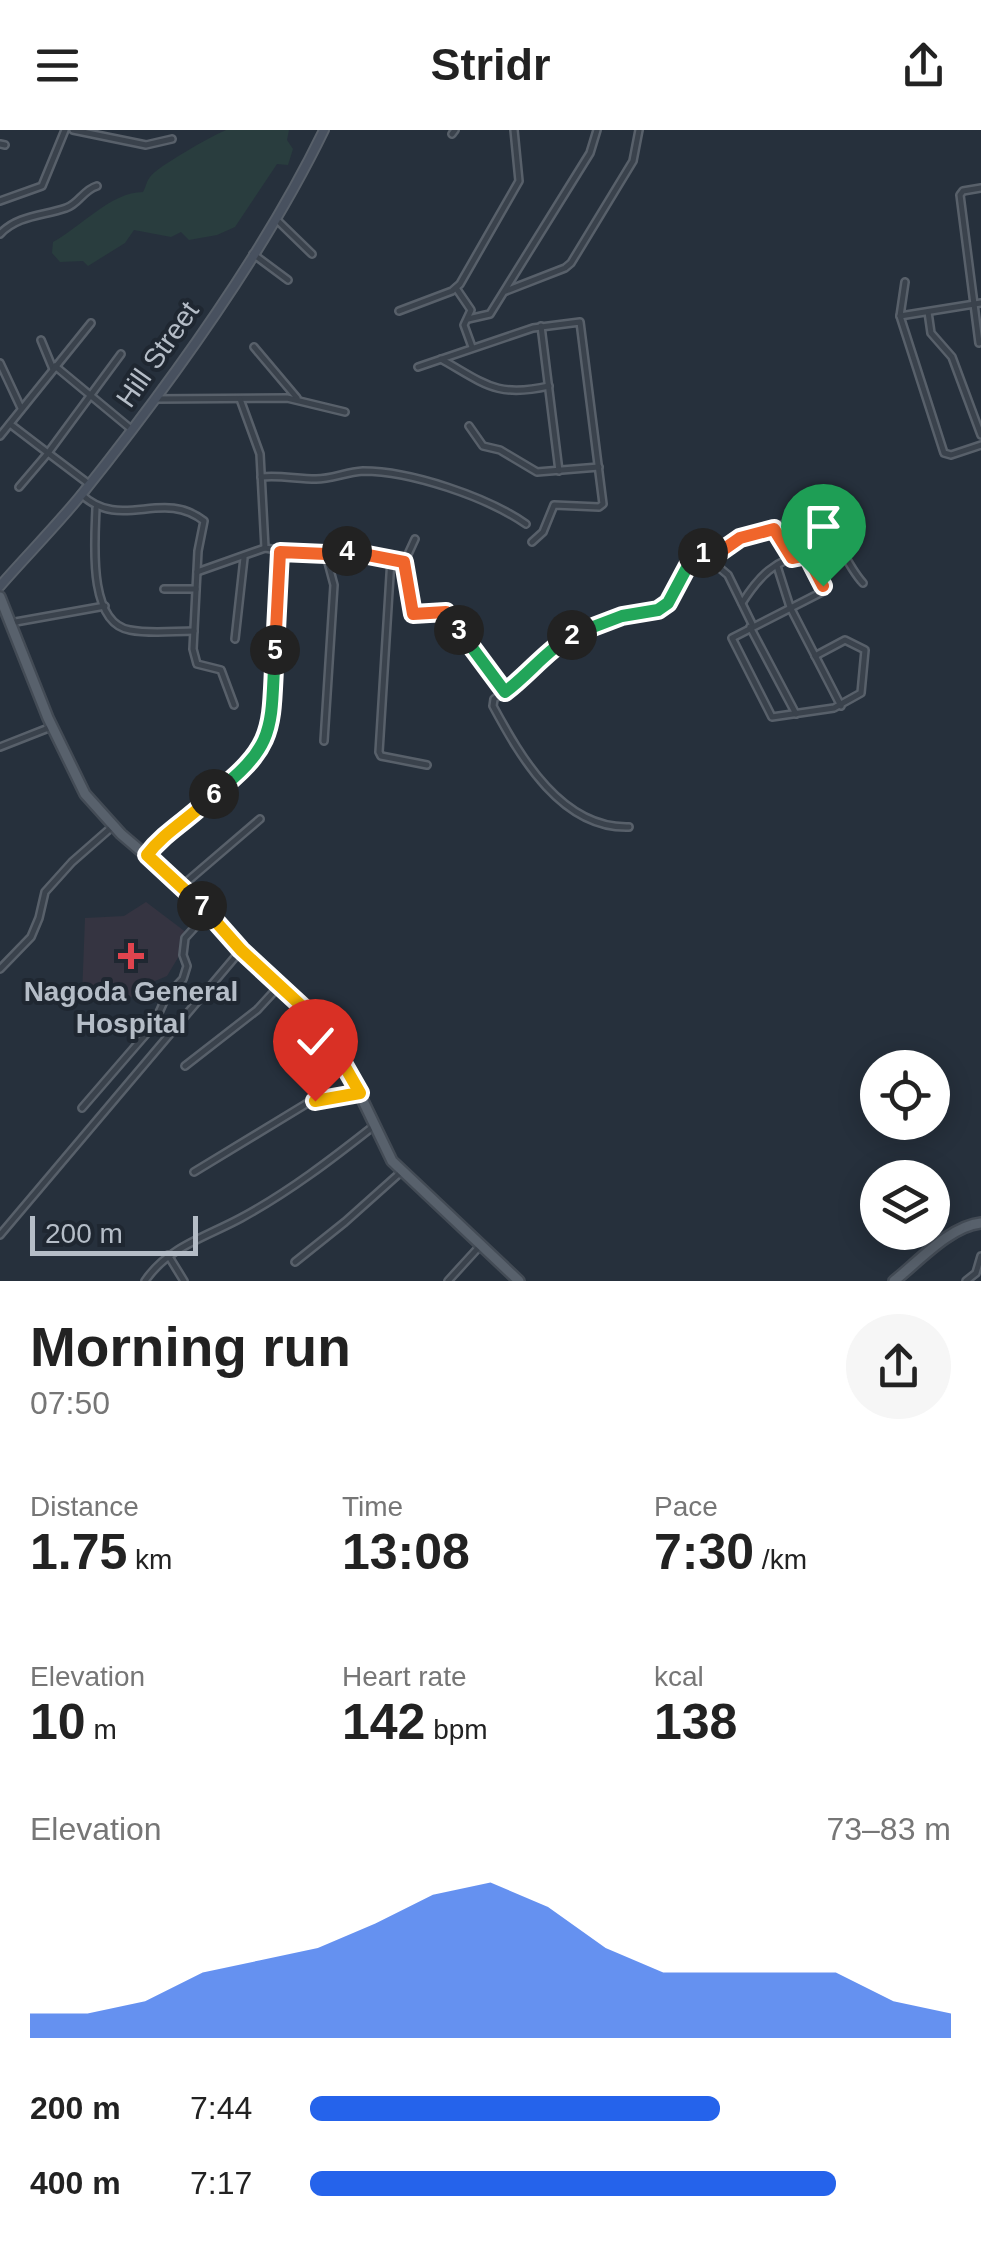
<!DOCTYPE html>
<html lang="en">
<head>
<meta charset="utf-8">
<style>
  body { margin:0; font-family:Arial,sans-serif; background:#f6f6f6; color:#222; height:100vh; display:flex; flex-direction:column; font-size:38px; white-space:nowrap }
  * { box-sizing:border-box; margin:0 }
  p { font-size:32px; color:#767676 }
  .icon { flex:none; width:55px; height:55px; fill:none; stroke:currentColor; stroke-width:2; stroke-linecap:round; stroke-linejoin:round }
  .map { position:relative; height:1151px; overflow:hidden }
  .panel { display:flex; flex-direction:column; background:#fff; flex:1 }
  .panel>* { flex:none }
  .buttons { position:absolute; left:860px; top:920px; display:grid; gap:20px }
  .buttons a { display:grid; place-items:center; width:90px; height:90px; border-radius:50%; background:#fff; box-shadow:0 5px 25px #0003; font-size:50px }
  .scale { position:absolute; left:30px; bottom:25px; width:168px; box-sizing:border-box; padding-left:10px; border:5px solid #b5bdc7; border-top:0; font-size:28px; line-height:35px; white-space:nowrap; color:#b5bdc7; -webkit-text-stroke:8px #1f2731; paint-order:stroke }
  .pin { position:absolute; display:grid; place-items:center; width:85px; height:85px; color:#fff; margin:-102px -42px; border-radius:50% 50% 50% 0; rotate:-45deg; box-shadow:0 0 10px #0007 }
  .pin .icon { rotate:45deg }
  .km { position:absolute; width:50px; height:50px; margin:-25px; border-radius:50%; background:#222; color:#fff; font-size:28px; line-height:50px; text-align:center }
  .round { display:grid; place-items:center; flex:none; width:105px; height:105px; border-radius:52px; background:#f6f6f6 }
  .headline { display:flex; align-items:center; justify-content:space-between; height:170px; padding:0 30px }
  h1 { font-size:55px; font-weight:700; line-height:75px }
  .figures { display:grid; grid-template-columns:repeat(3,1fr); gap:15px; height:170px; padding:10px 30px }
  .figures div { display:grid; align-content:center }
  .figures b { font-size:50px; font-weight:700 }
  .figures small { font-size:28px; font-weight:400 }
  .figures p { font-size:28px }
  .chart { height:280px; padding:20px 30px }
  .chart p { display:flex; justify-content:space-between }
  .chart svg { width:100%; height:180px; margin-top:10px; fill:#2563eb; opacity:.7 }
  ul { padding:0 30px; list-style:none; font-size:32px }
  li { display:grid; grid-template-columns:160px 120px 1fr; align-items:center; height:75px }
  li i { height:25px; border-radius:12px; background:#2563eb }
  header { display:flex; justify-content:space-between; align-items:center; height:130px; padding:0 30px; background:#fff; font-size:45px; font-weight:700 }
  .map>svg:first-child { display:block }
  .medical { fill:#353441 }
  .green { fill:#293d3e }
  .lines { fill:none; stroke-linecap:round; stroke-linejoin:round }
  .street-casing { stroke:#58606a; stroke-width:10 }
  .secondary-casing { stroke:#58606a; stroke-width:12 }
  .primary-casing { stroke:#434b55; stroke-width:14 }
  .street { stroke:#3a424c; stroke-width:5 }
  .secondary { stroke:#48515f; stroke-width:8 }
  .primary { stroke:#58616c; stroke-width:9 }
  .split-1-casing { stroke:#fff; stroke-width:20 }
  .split-2-casing { stroke:#fff; stroke-width:20 }
  .split-3-casing { stroke:#fff; stroke-width:20 }
  .split-4-casing { stroke:#fff; stroke-width:20 }
  .split-5-casing { stroke:#fff; stroke-width:20 }
  .split-6-casing { stroke:#fff; stroke-width:20 }
  .split-7-casing { stroke:#fff; stroke-width:20 }
  .split-8-casing { stroke:#fff; stroke-width:20 }
  .split-9-casing { stroke:#fff; stroke-width:20 }
  .split-1 { stroke:#f0652b; stroke-width:12 }
  .split-2 { stroke:#22a559; stroke-width:12 }
  .split-3 { stroke:#22a559; stroke-width:12 }
  .split-4 { stroke:#f0652b; stroke-width:12 }
  .split-5 { stroke:#f0652b; stroke-width:12 }
  .split-6 { stroke:#22a559; stroke-width:12 }
  .split-7 { stroke:#f5b400; stroke-width:12 }
  .split-8 { stroke:#f5b400; stroke-width:12 }
  .split-9 { stroke:#f5b400; stroke-width:12 }
  .health-dot { fill:#e0444e; stroke:#1f2731; stroke-width:4 }
  .labels { text-anchor:middle; stroke-width:8; stroke-linejoin:round; paint-order:stroke }
  .street-label { font-size:28px; fill:#b5bdc7; stroke:#1f2731 }
  .poi-label { font-size:28px; font-weight:bold; fill:#b5bdc7; stroke:#1f2731 }
</style>
</head>
<body>
<header><svg class="icon" aria-label="menu" viewBox="0 0 24 24"><path d="M4 6h16M4 12h16M4 18h16"/></svg>Stridr<svg class="icon" aria-label="share" viewBox="0 0 24 24"><path d="M12 15V3M7 8l5-5 5 5M5 13v7h14v-7"/></svg></header>
<div class="map">
<svg width="981" height="1151" viewBox="0 0 981 1151">
  <rect width="100%" height="100%" fill="#26303c"/>
  <path class="medical" d="M146 772 191 806 167 846 148 854 138 867 82 866 85 788 124 786Z"/>
  <path class="green" d="M226 0H289L287 10 293 19 288 35 277 34 235 97 217 105 189 110 181 102 171 107 134 100 125 113 88 136 83 131 60 132 52 123 53 112C81 97 111 62 143 62 146 57 146 52 150 47 158 36 212 6 226 0Z"/>
  <g class="lines">
    <defs>
      <g id="street">
        <path d="M73 0 146 15 172 9"/>
        <path d="M452 4 455 0"/>
        <path d="M0 14 5 15"/>
        <path d="M0 71 42 56 65 0"/>
        <path d="M277 90 312 124"/>
        <path d="M0 104C18 85 43 86 66 78 79 74 83 60 97 56"/>
        <path d="M253 124 288 150"/>
        <path d="M905 152 900 186 944 323 951 325 981 315"/>
        <path d="M456 158 471 180 464 195 472 217"/>
        <path d="M506 161 565 138 571 133 633 31 639 0"/>
        <path d="M399 181 452 161 460 154 519 51 514 0"/>
        <path d="M928 182 931 203 952 227 981 305"/>
        <path d="M900 186 981 173"/>
        <path d="M468 189 490 184 590 23 597 0"/>
        <path d="M541 196 559 341"/>
        <path d="M41 210 53 239"/>
        <path d="M979 213 960 65 963 61 981 58"/>
        <path d="M254 217 297 268"/>
        <path d="M441 229C485 254 497 268 549 256"/>
        <path d="M0 233 21 278"/>
        <path d="M55 236 131 299"/>
        <path d="M418 237 533 198 580 192 603 374 599 377 554 375 543 402 532 412"/>
        <path d="M155 269 287 268 345 282"/>
        <path d="M240 269 260 324 265 418 303 424 347 421 404 433"/>
        <path d="M10 294 48 323 19 357"/>
        <path d="M469 296 483 316 500 320 537 342 599 337"/>
        <path d="M0 306 91 193"/>
        <path d="M261 347C280 345 297 349 316 349 332 349 346 342 363 341 411 341 487 367 526 394"/>
        <path d="M89 354 48 323 121 224"/>
        <path d="M81 364C121 402 162 358 204 391L198 421 193 519 197 534 221 540 234 575"/>
        <path d="M96 378C95 409 87 493 130 500 150 504 174 501 194 501"/>
        <path d="M774 399 791 428"/>
        <path d="M415 409 404 433 413 484 448 483 505 562"/>
        <path d="M391 429 379 622 381 626 427 635"/>
        <path d="M709 429 728 445 753 496"/>
        <path d="M777 436 790 477 841 576"/>
        <path d="M197 442 265 418"/>
        <path d="M164 459H196"/>
        <path d="M742 473C758 448 775 428 807 425L823 456 822 462 732 508 772 587 834 578 861 563 865 520 845 510 815 526"/>
        <path d="M10 493 105 476"/>
        <path d="M750 497 796 584"/>
        <path d="M235 509 244 428"/>
        <path d="M324 611 334 455 326 425"/>
        <path d="M0 617 51 597"/>
        <path d="M629 697C562 699 521 628 493 576L494 569 532 542 550 518 578 502 622 485 657 480 669 473 692 428 699 423 709 429 727 414 774 399 815 378C836 400 843 431 863 453"/>
        <path d="M147 725 173 697 187 689 242 642 269 603 280 422"/>
        <path d="M183 755 260 689"/>
        <path d="M0 839 31 807 39 788 45 762 72 732 113 696"/>
        <path d="M185 936 257 880 280 855"/>
        <path d="M82 978 153 896 166 867 183 849 187 836 183 825 185 808 206 785"/>
        <path d="M194 1042 306 974 357 964"/>
        <path d="M0 1105 241 820"/>
        <path d="M168 1125 184 1151"/>
        <path d="M295 1132 345 1092 401 1042"/>
        <path d="M145 1151C168 1117 206 1107 241 1088 289 1062 332 1029 375 995"/>
        <path d="M448 1151 479 1117"/>
        <path d="M966 1151 976 1143 981 1126"/>
      </g>
      <path id="secondary" d="M0 456C27 425 56 396 82 364 169 255 263 126 324 0"/>
      <g id="primary">
        <path d="M0 467 48 588 85 664 121 704 182 756 241 820 316 888 339 921 392 1031 519 1151"/>
        <path d="M894 1151C918 1132 950 1096 981 1093"/>
      </g>
    </defs>
    <use href="#street" class="street-casing"/>
    <use href="#secondary" class="secondary-casing"/>
    <use href="#primary" class="primary-casing"/>
    <use href="#street" class="street"/>
    <use href="#secondary" class="secondary"/>
    <use href="#primary" class="primary"/>
  </g>
  <g class="lines">
    <defs>
      <path id="split-1" d="M703 423 710 429 740 408 774 399 792 428 807 425 823 456"/>
      <path id="split-2" d="M572 505 622 486 658 480 668 473 692 428 703 423"/>
      <path id="split-3" d="M459 500 505 562C529 544 546 521 572 505"/>
      <path id="split-4" d="M347 421 404 432 413 484 446 482 459 500"/>
      <path id="split-5" d="M275 520 280 422 326 424 347 421"/>
      <path id="split-6" d="M214 664C279 613 270 597 275 520"/>
      <path id="split-7" d="M202 776 147 725C166 700 193 687 214 664"/>
      <path id="split-8" d="M202 776 241 820 320 893"/>
      <path id="split-9" d="M315 971 360 963 320 893"/>
    </defs>
    <use href="#split-1" class="split-1-casing"/>
    <use href="#split-2" class="split-2-casing"/>
    <use href="#split-3" class="split-3-casing"/>
    <use href="#split-4" class="split-4-casing"/>
    <use href="#split-5" class="split-5-casing"/>
    <use href="#split-6" class="split-6-casing"/>
    <use href="#split-7" class="split-7-casing"/>
    <use href="#split-8" class="split-8-casing"/>
    <use href="#split-9" class="split-9-casing"/>
    <use href="#split-1" class="split-1"/>
    <use href="#split-2" class="split-2"/>
    <use href="#split-3" class="split-3"/>
    <use href="#split-4" class="split-4"/>
    <use href="#split-5" class="split-5"/>
    <use href="#split-6" class="split-6"/>
    <use href="#split-7" class="split-7"/>
    <use href="#split-8" class="split-8"/>
    <use href="#split-9" class="split-9"/>
  </g>
  <path class="health-dot" d="M126 811h10v10h10v10h-10v10h-10v-10h-10v-10h10z"/>
  <g class="labels">
    <g class="street-label">
      <text transform="translate(157 224) rotate(-55)" y="10">Hill Street</text>
    </g>
    <g class="poi-label">
      <text x="131" y="871">Nagoda General<tspan x="131" dy="32">Hospital</tspan></text>
    </g>
  </g>
</svg>
<div class="buttons">
<a><svg class="icon" aria-label="locate" viewBox="0 0 24 24"><circle cx="12" cy="12" r="6"/><path d="M12 2v4M12 18v4M2 12h4M18 12h4"/></svg></a>
<a><svg class="icon" aria-label="layers" viewBox="0 0 24 24"><path d="M12 4l9 5-9 5-9-5zM3 14l9 5 9-5"/></svg></a>
</div>
<div class="scale">200 m</div>
<div class="pin" style="left:823px;top:456px;background:#1e9e55"><svg class="icon" aria-label="arrive" viewBox="0 0 24 24"><path d="M6 21V4h12l-3 4 3 4H6"/></svg></div>
<div class="pin" style="left:315px;top:971px;background:#d93025"><svg class="icon" aria-label="check" viewBox="0 0 24 24"><path d="M5 12l5 5 9-10"/></svg></div>
<b class="km" style="left:703px;top:423px">1</b>
<b class="km" style="left:572px;top:505px">2</b>
<b class="km" style="left:459px;top:500px">3</b>
<b class="km" style="left:347px;top:421px">4</b>
<b class="km" style="left:275px;top:520px">5</b>
<b class="km" style="left:214px;top:664px">6</b>
<b class="km" style="left:202px;top:776px">7</b>
</div>
<section class="panel">
<div class="headline"><div><h1>Morning run</h1><p>07:50</p></div><a class="round"><svg class="icon" aria-label="share" viewBox="0 0 24 24"><path d="M12 15V3M7 8l5-5 5 5M5 13v7h14v-7"/></svg></a></div>
<div class="figures">
<div><p>Distance</p><b>1.75<small> km</small></b></div>
<div><p>Time</p><b>13:08</b></div>
<div><p>Pace</p><b>7:30<small> /km</small></b></div>
</div>
<div class="figures">
<div><p>Elevation</p><b>10<small> m</small></b></div>
<div><p>Heart rate</p><b>142<small> bpm</small></b></div>
<div><p>kcal</p><b>138</b></div>
</div>
<div class="chart"><p><span>Elevation</span>73–83 m</p>
<svg viewBox="0 0 160 44" preserveAspectRatio="none"><path d="M0 44V38L10 38L20 35L30 28L40 25L50 22L60 16L70 9L80 6L90 12L100 22L110 28L120 28L130 28L140 28L150 35L160 38V44z"/></svg>
</div>
<ul>
<li><b>200 m</b>7:44<i style="width:64%"></i></li>
<li><b>400 m</b>7:17<i style="width:82%"></i></li>
</ul>
</section>
</body>
</html>
